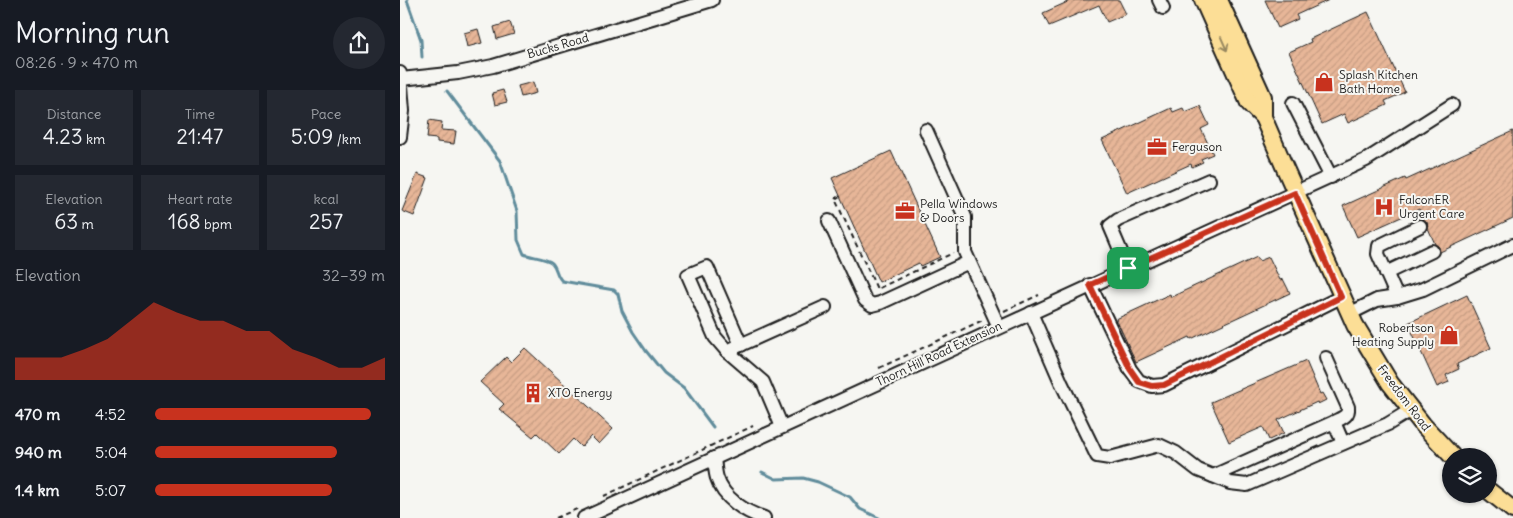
<!DOCTYPE html>
<html lang="en">
<head>
<meta charset="utf-8">
<style>
  body { margin:0; font-family:Delius,sans-serif; background:#242831; color:#f1f3f6; height:100vh; display:flex; flex-direction:column; font-size:19px; white-space:nowrap }
  * { box-sizing:border-box; margin:0 }
  p { font-size:16px; color:#9ea1a6 }
  .icon { flex:none; width:28px; height:28px; fill:none; stroke:currentColor; stroke-width:2; stroke-linecap:round; stroke-linejoin:round }
  .map { position:relative; flex:1; overflow:hidden }
  .details { display:flex; flex-direction:column; background:#171b24; width:400px }
  .details>* { flex:none }
  .fabs { position:absolute; left:1042px; top:448px; display:grid; gap:10px }
  .fabs a { display:grid; place-items:center; width:55px; height:55px; border-radius:50%; background:#171b24; box-shadow:0 1px 4px #0004; font-size:25px }
  .pin { position:absolute; display:grid; place-items:center; width:42px; height:42px; color:#fff; margin:-21px; border-radius:10px; box-shadow:0 2px 8px #0006 }
  .round { display:grid; place-items:center; flex:none; width:52px; height:52px; border-radius:26px; background:#242831 }
  .summary { display:flex; align-items:center; justify-content:space-between; height:85px; padding:0 15px }
  h1 { font-size:28px; font-weight:600; line-height:38px }
  .metrics { display:grid; grid-template-columns:repeat(3,1fr); gap:8px; height:85px; padding:5px 15px }
  .metrics div { display:grid; align-content:center; border-radius:0px; background:#242831; text-align:center }
  .metrics b { font-size:21px; font-weight:600 }
  .metrics small { font-size:14px; font-weight:400 }
  .metrics p { font-size:14px }
  .chart { height:140px; padding:10px 15px }
  .chart p { display:flex; justify-content:space-between }
  .chart svg { width:100%; height:90px; margin-top:5px; fill:#c8321e; opacity:.7 }
  ul { padding:0 15px; list-style:none; font-size:16px }
  li { display:grid; grid-template-columns:80px 60px 1fr; align-items:center; height:38px }
  li i { height:12px; border-radius:6px; background:#c8321e }
  main { display:flex; flex:1; min-height:0 }
  .map>svg:first-child { display:block }
  .lines { fill:none; stroke-linecap:round; stroke-linejoin:round }
  .stream { stroke:#608c9b; stroke-width:3 }
  .building { fill:url(#building-hatch); stroke:#1c1c1c }
  .minor-casing { stroke:#1c1c1c; stroke-width:16 }
  .major-casing { stroke:#1c1c1c; stroke-width:20 }
  .path { stroke:#1c1c1c; stroke-width:2; stroke-dasharray:5 4; stroke-linecap:butt }
  .minor { stroke:#f6f6f2; stroke-width:12 }
  .major { stroke:#fcde96; stroke-width:16 }
  .oneway { stroke:#97875f }
  .route-casing { stroke:#fff; stroke-width:10 }
  .route { stroke:#c8321e; stroke-width:6 }
  .labels { text-anchor:middle; stroke-width:4; stroke-linejoin:round; paint-order:stroke }
  .street-label { font-size:12px; fill:#1c1c1c; stroke:#f6f6f2 }
  .poi-label { font-size:12px; fill:#1c1c1c; stroke:#f6f6f2; text-anchor:start }
</style>
</head>
<body>
<main>
<section class="details">
<div class="summary"><div><h1>Morning run</h1><p>08:26 · 9 × 470 m</p></div><a class="round"><svg class="icon" aria-label="share" viewBox="0 0 24 24"><path d="M12 15V3M7 8l5-5 5 5M5 13v7h14v-7"/></svg></a></div>
<div class="metrics">
<div><p>Distance</p><b>4.23<small> km</small></b></div>
<div><p>Time</p><b>21:47</b></div>
<div><p>Pace</p><b>5:09<small> /km</small></b></div>
</div>
<div class="metrics">
<div><p>Elevation</p><b>63<small> m</small></b></div>
<div><p>Heart rate</p><b>168<small> bpm</small></b></div>
<div><p>kcal</p><b>257</b></div>
</div>
<div class="chart"><p><span>Elevation</span>32–39 m</p>
<svg viewBox="0 0 160 44" preserveAspectRatio="none"><path d="M0 44V33L10 33L20 33L30 29L40 24L50 15L60 6L70 11L80 15L90 15L100 20L110 20L120 29L130 33L140 38L150 38L160 33V44z"/></svg>
</div>
<ul>
<li><b>470 m</b>4:52<i style="width:94%"></i></li>
<li><b>940 m</b>5:04<i style="width:79%"></i></li>
<li><b>1.4 km</b>5:07<i style="width:77%"></i></li>
</ul>
</section>
<div class="map">
<svg width="1113" height="518" viewBox="0 0 1113 518">
  <defs>
    <pattern id="building-hatch" width="6" height="6" patternUnits="userSpaceOnUse" patternTransform="scale(1.25)"><rect width="6" height="6" fill="#e7b698"/><path d="M-1 1l2-2M0 6l6-6M5 7l2-2" fill="none" stroke="#c69c82"/></pattern>
  </defs>
  <rect width="100%" height="100%" fill="#f6f6f2"/>
  <filter id="ink" filterUnits="userSpaceOnUse"><feTurbulence type="fractalNoise" baseFrequency=".02" numOctaves="2"/><feDisplacementMap in="SourceGraphic" scale="10" xChannelSelector="R" yChannelSelector="G"/><feConvolveMatrix kernelMatrix="1 2 1 2 8 2 1 2 1" color-interpolation-filters="sRGB"/></filter>
  <g filter="url(#ink)">
    <g class="lines">
      <g class="stream">
        <path d="M7 0 21 40 22 57"/>
        <path d="M47 91 100 161 117 211 118 240 124 254C131 257 147 258 152 263 157 268 156 276 162 281L214 290 218 294 222 311 233 332 246 351 264 373 284 388 313 427"/>
        <path d="M362 472 376 479 403 478 418 482 450 497 460 509 479 518"/>
      </g>
    </g>
    <g class="building">
      <path d="M672 0H719L726 14 707 22 699 5 649 26 643 13Z"/>
      <path d="M865 0H929L896 15 898 19 878 28Z"/>
      <path d="M968 12 1005 92 985 101 987 105 948 123 944 114 922 124 889 52 911 42 910 39Z"/>
      <path d="M110 22 114 34 97 39 94 27Z"/>
      <path d="M78 29 82 43 67 47 64 33Z"/>
      <path d="M133 82 136 93 121 97 118 86Z"/>
      <path d="M103 90 107 102 95 105 92 93Z"/>
      <path d="M800 106 809 125 801 129 813 154 801 159 803 162 792 167 791 164 727 193 702 140 771 108 773 112 783 108 785 112Z"/>
      <path d="M29 120 42 122 41 130 56 131 54 144 37 142V139L27 138Z"/>
      <path d="M1113 131V218L1040 252 1039 247 1035 244 1028 228 1027 222 1023 219 1019 209 957 237 943 206 1005 178 1006 180Z"/>
      <path d="M491 151 540 257 520 266 519 263 479 282 432 178Z"/>
      <path d="M17 174 28 178 14 216 2 211Z"/>
      <path d="M857 257 859 261 869 257 880 280 883 279 890 293 791 339 790 337 736 362 716 319 770 294 771 297Z"/>
      <path d="M1067 295 1091 348 1057 364 1059 369 1046 375 1049 382 1037 387 1008 323Z"/>
      <path d="M125 348 213 429 199 444 191 436 181 447 173 439 159 454 137 433 133 437 99 409 104 404 80 382 106 357 111 362Z"/>
      <path d="M906 361 920 394 922 393 926 400 918 404 917 402 878 420 884 433 869 440 863 427 829 442 811 402Z"/>
    </g>
    <g class="lines">
      <defs>
        <g id="minor">
          <path d="M759 0 763 8"/>
          <path d="M0 73 3 111 0 137"/>
          <path d="M1 79 58 73 93 66 312 0"/>
          <path d="M893 103 931 177"/>
          <path d="M526 130 565 217V252L599 327"/>
          <path d="M429 221 465 300 472 305 480 303 569 262"/>
          <path d="M728 268 710 226 718 220 809 180"/>
          <path d="M986 273 1032 251"/>
          <path d="M690 285 730 369 739 381 752 386 764 385 941 297"/>
          <path d="M997 297 978 254 979 246 1020 226"/>
          <path d="M631 313 661 382 697 456 710 458 759 445 776 453 798 470 830 483 847 485 988 424 1011 410"/>
          <path d="M949 314 977 300 997 297 1023 289 1113 245"/>
          <path d="M327 351 315 337 288 275 307 267 341 345"/>
          <path d="M926 358 948 407C949 417 941 418 934 422"/>
          <path d="M382 427 363 382 327 351 425 307"/>
          <path d="M314 458C315 465 315 472 317 478 323 498 345 512 364 518"/>
          <path d="M813 476 934 422 943 443"/>
          <path d="M184 518 966 160 1052 105"/>
        </g>
        <g id="major">
          <path d="M803 0 849 103 863 117"/>
          <path d="M819 0 863 97V117L884 166 955 325 990 383 1023 425 1052 456"/>
          <path d="M1089 491 1113 510"/>
        </g>
      </defs>
      <use href="#minor" class="minor-casing"/>
      <use href="#major" class="major-casing"/>
      <g class="path">
        <path d="M440 196 435 199 477 289 553 253"/>
        <path d="M604 311 639 295"/>
        <path d="M479 368 583 320"/>
        <path d="M204 496 353 426"/>
        <path d="M156 518 179 508"/>
      </g>
      <use href="#minor" class="minor"/>
      <use href="#major" class="major"/>
    </g>
    <defs><path id="oneway-shaft" d="M-6 0H5M1.5-3L5.5 0L1.5 3" fill="none" stroke-width="1.6" stroke-linecap="round" stroke-linejoin="round" transform="scale(1.25)"/></defs>
    <use class="oneway" href="#oneway-shaft" transform="translate(824 44) rotate(66)"/>
  </g>
  <g class="lines" filter="url(#ink)">
    <defs>
      <path id="route" d="M895 193 941 297 764 385 752 386 739 382 730 369 690 285Z"/>
    </defs>
    <use href="#route" class="route-casing"/>
    <use href="#route" class="route"/>
  </g>
  <defs>
    <symbol id="shop-bare" viewBox="-9 -9 18 18"><path d="M-5-2.5h2.3a2.7 3.5 0 0 1 5.4 0H5L5.5 6h-11ZM-1.5-2.5h3a1.5 2.3 0 0 0-3 0Z" fill="#c8321e" stroke="#f6f6f2" stroke-width="2.5" paint-order="stroke"/></symbol>
    <symbol id="office-bare" viewBox="-9 -9 18 18"><path d="M-6-3h4V-5.5h4V-3h4V5H-6ZM-1-4.5V-3h2v-1.5ZM-6 0V1H6V0Z" fill="#c8321e" stroke="#f6f6f2" stroke-width="2.5" paint-order="stroke"/></symbol>
    <symbol id="hospital-bare" viewBox="-9 -9 18 18"><path d="M-5-5h3v3.5h4V-5h3V5h-3V1.5h-4V5h-3Z" fill="#c8321e" stroke="#f6f6f2" stroke-width="2.5" paint-order="stroke"/></symbol>
    <symbol id="building-bare" viewBox="-9 -9 18 18"><path d="M-4-6H4V6H1V3H-1V6H-4ZM-2.5-4.3h1.7v1.8h-1.7ZM.8-4.3h1.7v1.8H.8ZM-2.5-1h1.7V.8h-1.7ZM.8-1h1.7V.8H.8Z" fill="#c8321e" stroke="#f6f6f2" stroke-width="2.5" paint-order="stroke"/></symbol>
  </defs>
  <g fill-rule="evenodd">
    <use href="#shop-bare" x="910" y="68" width="28" height="28"/>
    <use href="#office-bare" x="743" y="133" width="28" height="28"/>
    <use href="#hospital-bare" x="970" y="193" width="28" height="28"/>
    <use href="#office-bare" x="491" y="197" width="28" height="28"/>
    <use href="#shop-bare" x="1035" y="321" width="28" height="28"/>
    <use href="#building-bare" x="119" y="379" width="28" height="28"/>
  </g>
  <g class="labels">
    <g class="street-label">
      <text transform="translate(158 46) rotate(-16)" y="4">Bucks Road</text>
      <text transform="translate(539 354) rotate(-25)" y="4">Thorn Hill Road Extension</text>
      <text transform="translate(1004 398) rotate(53)" y="4">Freedom Road</text>
    </g>
    <g class="poi-label">
      <text x="939" y="79">Splash Kitchen<tspan x="939" dy="14">Bath Home</tspan></text>
      <text x="772" y="151">Ferguson</text>
      <text x="999" y="204">FalconER<tspan x="999" dy="14">Urgent Care</tspan></text>
      <text x="520" y="208">Pella Windows<tspan x="520" dy="14">&amp; Doors</tspan></text>
      <text x="1034" y="332" text-anchor="end">Robertson<tspan x="1034" dy="14">Heating Supply</tspan></text>
      <text x="148" y="397">XTO Energy</text>
    </g>
  </g>
</svg>
<div class="fabs">
<a><svg class="icon" aria-label="layers" viewBox="0 0 24 24"><path d="M12 4l9 5-9 5-9-5zM3 14l9 5 9-5"/></svg></a>
</div>
<div class="pin" style="left:728px;top:268px;background:#1e9e55"><svg class="icon" aria-label="arrive" viewBox="0 0 24 24"><path d="M6 21V4h12l-3 4 3 4H6"/></svg></div>
</div>
</main>
</body>
</html>
